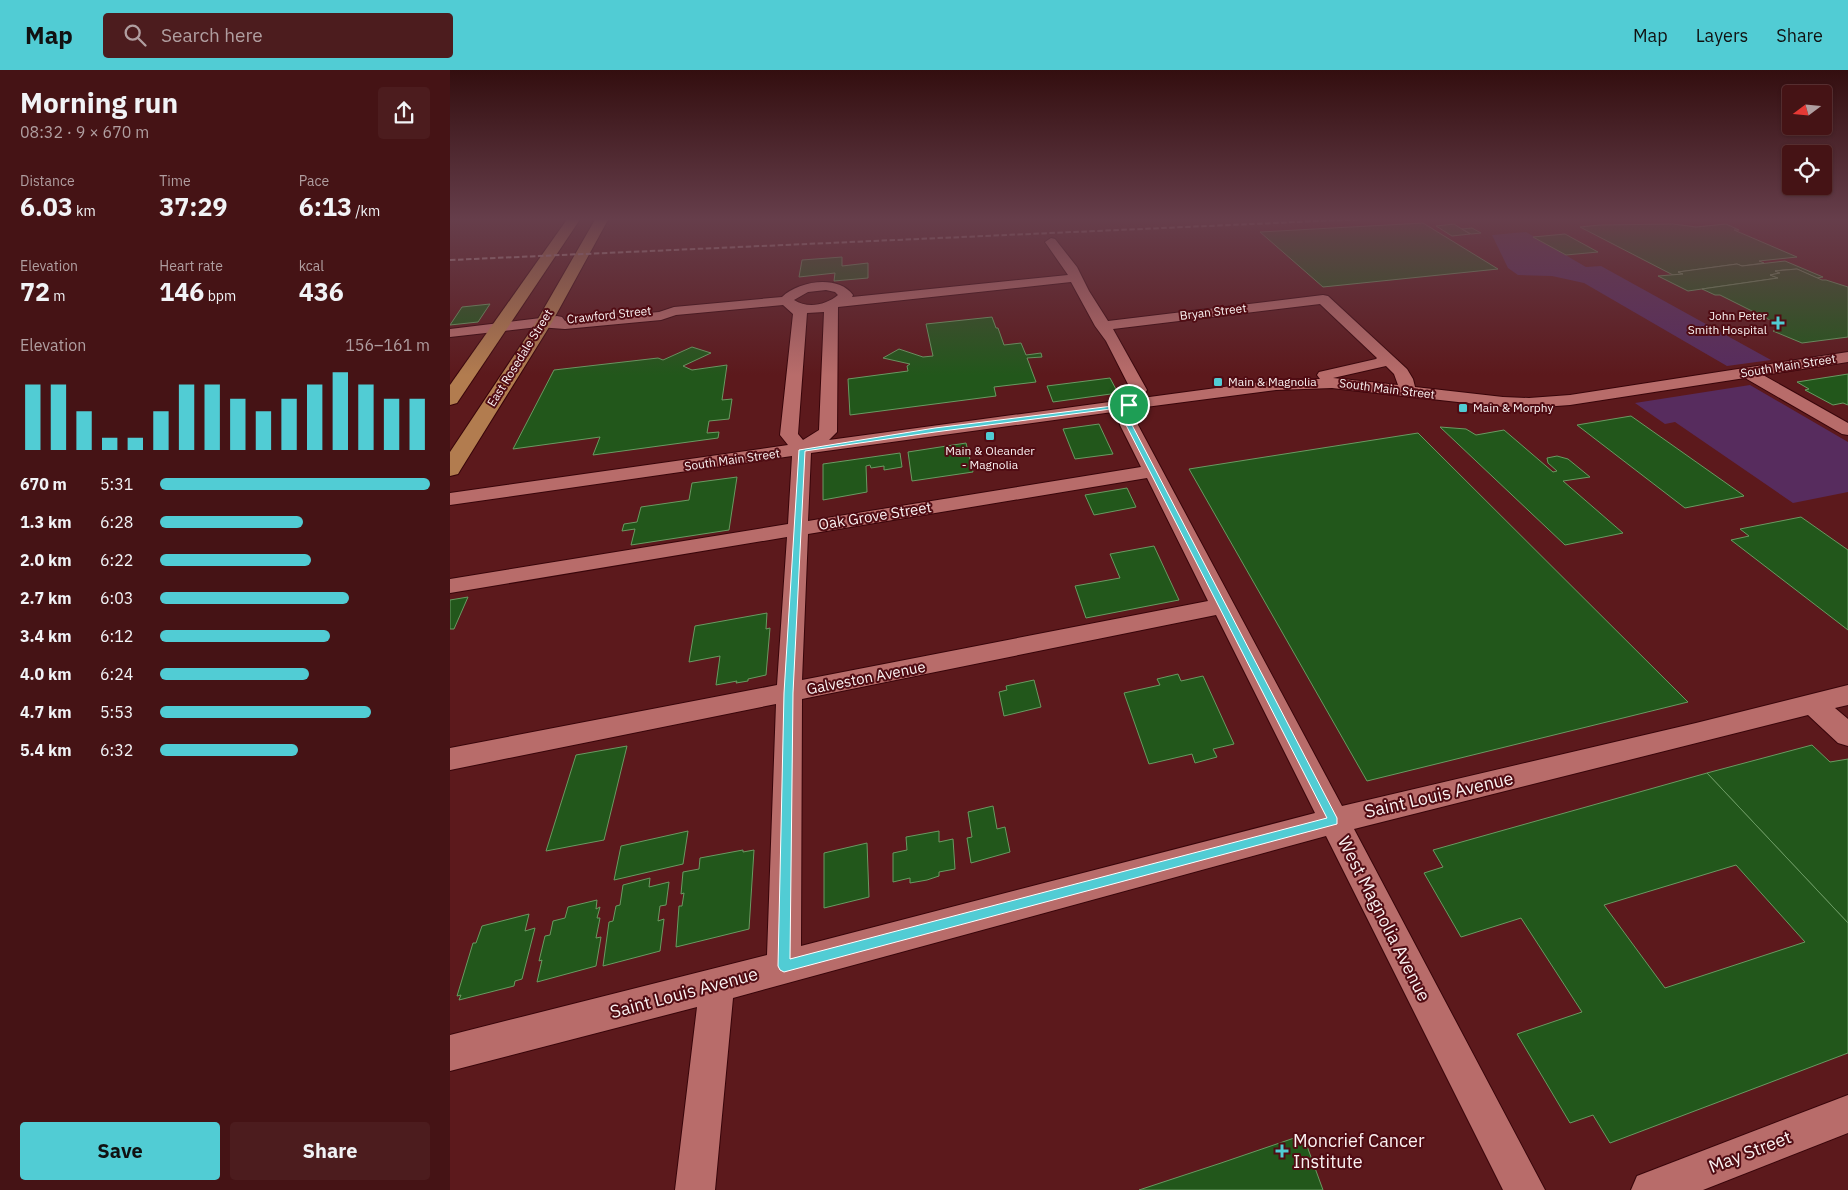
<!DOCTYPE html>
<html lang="en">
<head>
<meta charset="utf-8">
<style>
  body { margin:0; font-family:"IBM Plex Sans",sans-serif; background:#4c1c1e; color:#f1f3f6; height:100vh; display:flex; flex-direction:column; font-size:19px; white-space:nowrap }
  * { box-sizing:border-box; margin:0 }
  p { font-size:16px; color:#b09ea0 }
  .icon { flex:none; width:28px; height:28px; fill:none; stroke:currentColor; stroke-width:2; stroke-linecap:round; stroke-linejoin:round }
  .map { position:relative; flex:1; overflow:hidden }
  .sheet { display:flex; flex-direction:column; background:#451315; width:450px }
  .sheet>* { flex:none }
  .needle { width:32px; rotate:254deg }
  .tools { position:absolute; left:1332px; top:15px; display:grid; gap:10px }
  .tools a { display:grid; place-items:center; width:50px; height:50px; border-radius:5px; background:#451315; box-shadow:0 1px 4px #0004,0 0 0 1px #5d3234; font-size:25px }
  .pin { position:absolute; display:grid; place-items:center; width:42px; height:42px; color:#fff; margin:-21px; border:2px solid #fff; border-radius:50%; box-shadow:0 1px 5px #0007 }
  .round { display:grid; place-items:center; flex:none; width:52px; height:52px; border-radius:5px; background:#4c1c1e }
  .summary { display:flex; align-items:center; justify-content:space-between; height:85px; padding:0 20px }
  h1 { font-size:28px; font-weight:800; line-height:38px }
  .stats { display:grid; grid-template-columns:repeat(3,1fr); gap:8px; height:85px; padding:5px 20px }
  .stats div { display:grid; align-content:center }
  .stats b { font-size:25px; font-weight:800 }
  .stats small { font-size:14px; font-weight:400 }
  .stats p { font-size:14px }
  .chart { height:140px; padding:10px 20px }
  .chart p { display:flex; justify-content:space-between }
  .chart svg { width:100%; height:90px; margin-top:5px; stroke:#51ccd4; stroke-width:6 }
  .primary-button { display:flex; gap:10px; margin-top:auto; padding:10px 20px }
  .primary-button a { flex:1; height:58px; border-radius:5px; background:#51ccd4; color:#111; font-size:20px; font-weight:800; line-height:58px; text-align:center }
  .primary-button a+a { background:#4c1c1e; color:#f1f3f6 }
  ul { padding:0 20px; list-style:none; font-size:16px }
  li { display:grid; grid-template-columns:80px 60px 1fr; align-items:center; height:38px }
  li i { height:12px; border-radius:6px; background:#51ccd4 }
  header { display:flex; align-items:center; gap:30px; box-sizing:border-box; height:70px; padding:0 25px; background:#51ccd4; color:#111 }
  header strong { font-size:24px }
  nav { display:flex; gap:28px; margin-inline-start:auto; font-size:18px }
  .search { width:350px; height:45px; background:#4c1c1e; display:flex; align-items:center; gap:12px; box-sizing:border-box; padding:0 18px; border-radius:5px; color:#b09ea0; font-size:19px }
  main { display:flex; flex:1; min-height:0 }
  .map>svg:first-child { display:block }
  .green { fill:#572c5e }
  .building { fill:#22571b; stroke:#699a62; fill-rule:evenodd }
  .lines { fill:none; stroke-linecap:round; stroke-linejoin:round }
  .minor-casing { stroke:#38050a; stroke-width:2 }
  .major-casing { stroke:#38050a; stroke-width:2 }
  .minor { fill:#b86c6a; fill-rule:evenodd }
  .major { fill:#b27c4f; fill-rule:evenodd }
  .rail { stroke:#bd9d9e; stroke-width:2; stroke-dasharray:5.5 2.5; stroke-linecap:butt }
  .route { fill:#51ccd4; stroke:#fff; fill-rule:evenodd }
  .poi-dot { fill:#51ccd4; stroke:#500c13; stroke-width:2 }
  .labels { text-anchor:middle; stroke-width:4; stroke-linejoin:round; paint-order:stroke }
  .far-street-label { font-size:12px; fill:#faf1f1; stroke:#500c13 }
  .far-poi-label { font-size:12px; fill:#faf1f1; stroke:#500c13; text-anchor:start }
  .street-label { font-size:15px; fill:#faf1f1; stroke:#500c13 }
  .near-street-label { font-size:18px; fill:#faf1f1; stroke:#500c13 }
  .near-poi-label { font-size:18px; fill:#faf1f1; stroke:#500c13; text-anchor:start }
</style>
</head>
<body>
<header>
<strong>Map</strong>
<div class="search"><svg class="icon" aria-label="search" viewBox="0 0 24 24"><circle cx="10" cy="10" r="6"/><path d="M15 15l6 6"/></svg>Search here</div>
<nav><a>Map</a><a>Layers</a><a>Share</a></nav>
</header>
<main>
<section class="sheet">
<div class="summary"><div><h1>Morning run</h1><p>08:32 · 9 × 670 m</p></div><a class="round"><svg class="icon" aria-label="share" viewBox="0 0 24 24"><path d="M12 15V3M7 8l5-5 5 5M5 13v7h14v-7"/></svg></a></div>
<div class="stats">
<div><p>Distance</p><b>6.03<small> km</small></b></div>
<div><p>Time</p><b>37:29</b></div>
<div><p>Pace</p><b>6:13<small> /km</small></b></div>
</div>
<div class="stats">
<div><p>Elevation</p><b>72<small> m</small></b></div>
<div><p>Heart rate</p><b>146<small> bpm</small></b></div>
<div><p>kcal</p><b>436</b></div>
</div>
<div class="chart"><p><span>Elevation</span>156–161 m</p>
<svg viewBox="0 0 160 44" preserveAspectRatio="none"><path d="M5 44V12M15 44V12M25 44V25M35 44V38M45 44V38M55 44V25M65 44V12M75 44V12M85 44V19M95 44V25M105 44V19M115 44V12M125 44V6M135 44V12M145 44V19M155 44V19"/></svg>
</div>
<ul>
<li><b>670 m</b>5:31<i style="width:100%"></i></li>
<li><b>1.3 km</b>6:28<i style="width:53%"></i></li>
<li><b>2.0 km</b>6:22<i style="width:56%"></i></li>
<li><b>2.7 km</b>6:03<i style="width:70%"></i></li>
<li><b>3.4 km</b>6:12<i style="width:63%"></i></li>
<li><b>4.0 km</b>6:24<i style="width:55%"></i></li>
<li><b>4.7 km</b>5:53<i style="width:78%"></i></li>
<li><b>5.4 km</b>6:32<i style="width:51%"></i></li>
</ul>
<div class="primary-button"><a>Save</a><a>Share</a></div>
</section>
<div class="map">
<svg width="1398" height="1120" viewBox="0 0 1398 1120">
  <rect width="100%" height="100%" fill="#5c191c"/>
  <g class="green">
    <path d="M1076 162 1136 197 1151 196 1321 290 1277 296 1134 213 1102 206 1068 205 1058 198 1042 165Z"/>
    <path d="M1300 315 1398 372V422L1343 433 1225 352 1215 354 1185 333Z"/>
  </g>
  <g class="building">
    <path d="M973 153 1048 199 873 217 810 162Z"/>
    <path d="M1004 154 1007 156 1020 164 1002 166 986 156Z"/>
    <path d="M1223 154 1246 157 1276 154 1289 160H1284L1347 187 1309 191 1314 193 1292 196 1287 194 1228 202 1233 204 1223 205 1130 157 1150 155Z"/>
    <path d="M1022 158 1031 163 1021 164 1012 159Z"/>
    <path d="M1115 164 1148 182 1116 185 1083 167Z"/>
    <path d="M392 187V196L418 193V208L384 211 385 203 349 207 352 190Z"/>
    <path d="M1335 191 1373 207 1367 208 1347 199 1333 200 1325 201 1330 203 1320 205 1328 208 1238 221 1208 206 1233 204 1228 202 1287 194 1292 196Z"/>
    <path d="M1347 199 1372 210H1376L1398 217V267L1352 273 1323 261 1331 259 1320 254 1326 253 1270 225H1265L1252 219 1328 208 1320 205 1330 203 1325 201Z"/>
    <path d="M40 234 28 252 0 255 12 237Z"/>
    <path d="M542 247 546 258H548L554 275 571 273 576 285 591 283 592 287 577 288 586 312 544 317 546 326 400 345 398 309 458 301 457 296 460 294 433 288 449 279 473 287 483 286 476 254Z"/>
    <path d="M242 277 261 283 233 296 242 300 277 295 272 330 282 329 279 349 259 351 257 363 269 362 268 368 143 385 150 367 63 379 104 300 208 288 213 290Z"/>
    <path d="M1398 304V335L1393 333 1383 335 1355 320 1359 319 1347 312Z"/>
    <path d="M660 308 668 323 603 332 597 316Z"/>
    <path d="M1181 346 1293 425 1294 426 1235 438 1127 355Z"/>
    <path d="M649 354 663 384 625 389 613 359Z"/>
    <path d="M990 357 1016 359 1026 365 1054 360 1103 402 1107 401 1098 393 1097 388 1107 386 1118 389 1140 407 1113 411 1173 463 1115 475Z"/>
    <path d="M968 363 1238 632 917 711 739 399Z"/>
    <path d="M516 373 523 402 462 411 458 382Z"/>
    <path d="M450 383 452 397 434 400V396L421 398 420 395 416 396 417 422 373 430V394Z"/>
    <path d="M287 407 279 460 181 475 185 459 172 461 174 454 187 452 191 437 239 430 242 413Z"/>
    <path d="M677 418 686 437 644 445 635 425Z"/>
    <path d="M1351 447 1398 480V560L1281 470 1299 466 1290 459Z"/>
    <path d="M704 476 729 530 636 548 625 516 670 508 660 484Z"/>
    <path d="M18 527 4 559H0V530Z"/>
    <path d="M317 543 316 559 320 558 316 605 298 609V611L286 613 287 611 266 615 270 586 239 592 245 556Z"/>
    <path d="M728 604 731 611 753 606 784 674 763 679 767 687 745 693 742 684 699 694 674 623 710 615 707 609Z"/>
    <path d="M584 610 591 637 554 646 549 622 557 620 556 616Z"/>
    <path d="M1362 675 1380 692 1398 689V853L1257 703Z"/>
    <path d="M177 676 154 770 96 781 126 685Z"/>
    <path d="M1257 703 1398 853V983L1160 1073 1143 1045 1120 1053 1067 964 1132 942 1071 848 1011 867 974 803 993 797 983 780ZM1286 795 1355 872 1215 918 1154 835Z"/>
    <path d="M543 736 547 759 555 757 560 782 521 793 517 768 522 767 518 742Z"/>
    <path d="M238 761 233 794 164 810 171 776Z"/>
    <path d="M489 761V772L503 769 505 799 489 802V806L477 810 460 813V808L443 812V783L457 780 456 767Z"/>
    <path d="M417 773 419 827 374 838V783Z"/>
    <path d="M293 780V782L304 780 299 859 226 877 229 836H232L234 823 231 824 233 802 249 799 250 788Z"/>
    <path d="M200 808 199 817 219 812 216 835 210 836 208 851 214 849 210 881 153 896 159 852 163 851 166 836 170 835 173 815Z"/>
    <path d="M147 830 146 839 150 837 147 848H150L146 868 151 867 146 896 87 912 92 890 89 891 95 866 100 865 103 851 115 848 118 837Z"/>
    <path d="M79 844 75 861 85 858 72 909 65 911 64 916 9 930 11 925 7 926 23 873H26L32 856Z"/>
    <path d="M853 1065 873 1120H689L771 1093Z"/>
  </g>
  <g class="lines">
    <defs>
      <g id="minor">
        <path d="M601 168 605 169 627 197 639 221 658 251 873 225 878 226 957 299 963 309 965 317 1053 327 1079 328 1120 325 1398 282V292L1313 305 1398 353V365L1392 364 1295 308 1120 335 1079 338 1053 337 882 318 826 320 688 338V355L892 736 1246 653 1398 615V635L1385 638 1398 649V676L1388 673 1358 645 904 759 1095 1120H1053L876 766 283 928 265 1120H225L247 937 0 1001V965L317 885 326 634 0 700V678L327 615 337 467 0 523V509L338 454 342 386 0 435V423L338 375 330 365 343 244 333 235 226 245 211 250 115 259 88 257 0 267V259L107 246 112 247 115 251 209 242 224 237 332 227C348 211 388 204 403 225L402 227 618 205 595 172ZM621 212 645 256 656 271 681 320 674 330 379 370 387 362 388 237ZM376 220 385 222 388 225C376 235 358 239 344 230L358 222ZM870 234 927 288 926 289 869 302 867 305 870 309 826 310 692 328 697 320 663 259ZM374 242 369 360 353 370 348 364 357 243ZM936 296 944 304 948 315 883 308ZM670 341V355L691 397 358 451 361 383ZM697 408 758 531 352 610 358 464ZM766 545 865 743 351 876 352 629Z"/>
        <path d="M1398 1025V1063L1253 1120H1181L1187 1106Z"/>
      </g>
      <g id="major">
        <path d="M118 148H131L7 333 0 335V315Z"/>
        <path d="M146 148H159L101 254 11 399 8 404 0 406V382L85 254Z"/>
      </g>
    </defs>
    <use href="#minor" class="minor-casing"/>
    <use href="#major" class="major-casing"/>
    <use href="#minor" class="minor"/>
    <use href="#major" class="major"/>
    <path class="rail" d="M0 190 935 148"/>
  </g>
  <linearGradient id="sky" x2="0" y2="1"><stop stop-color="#330e0f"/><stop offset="0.49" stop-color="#663e4b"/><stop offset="1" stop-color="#663e4b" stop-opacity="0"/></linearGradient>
  <rect width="1398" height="305" fill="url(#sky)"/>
  <path class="route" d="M679 334 682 335V355L887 748V754L334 902 330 900 328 896 334 623 349 380 485 358ZM676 337V355L877 748 340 889 343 623 355 381 485 362Z"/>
  <g class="poi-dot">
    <path d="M1325.5 245.5h5v5h5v5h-5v5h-5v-5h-5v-5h5z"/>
    <rect x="763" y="307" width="10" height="10" rx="2.5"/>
    <rect x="1008" y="333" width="10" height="10" rx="2.5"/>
    <rect x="535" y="361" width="10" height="10" rx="2.5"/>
    <path d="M829.5 1073.5h5v5h5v5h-5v5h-5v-5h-5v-5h5z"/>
  </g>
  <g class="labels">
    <g class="far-street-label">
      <text transform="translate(763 242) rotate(-7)" y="4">Bryan Street</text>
      <text transform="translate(159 245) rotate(-6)" y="4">Crawford Street</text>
      <text transform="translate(70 288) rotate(-58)" y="4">East Rosedale Street</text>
      <text transform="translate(1338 296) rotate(-9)" y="4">South Main Street</text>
      <text transform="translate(937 319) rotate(7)" y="4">South Main Street</text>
      <text transform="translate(282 390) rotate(-8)" y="4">South Main Street</text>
    </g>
    <g class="far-poi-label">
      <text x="1317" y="250" text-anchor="end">John Peter<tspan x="1317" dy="14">Smith Hospital</tspan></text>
      <text x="778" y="316">Main &amp; Magnolia</text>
      <text x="1023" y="342">Main &amp; Morphy</text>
      <text x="540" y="385" text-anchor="middle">Main &amp; Oleander<tspan x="540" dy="14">- Magnolia</tspan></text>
    </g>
    <g class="street-label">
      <text transform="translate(425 446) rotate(-9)" y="5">Oak Grove Street</text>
      <text transform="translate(416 608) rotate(-11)" y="5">Galveston Avenue</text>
    </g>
    <g class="near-street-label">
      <text transform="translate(989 725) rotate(-13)" y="6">Saint Louis Avenue</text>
      <text transform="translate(934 849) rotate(63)" y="6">West Magnolia Avenue</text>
      <text transform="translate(234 923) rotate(-15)" y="6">Saint Louis Avenue</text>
      <text transform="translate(1300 1082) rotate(-21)" y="6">May Street</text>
    </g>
    <g class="near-poi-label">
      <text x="843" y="1077">Moncrief Cancer<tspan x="843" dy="21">Institute</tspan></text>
    </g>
  </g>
</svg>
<div class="tools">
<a><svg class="needle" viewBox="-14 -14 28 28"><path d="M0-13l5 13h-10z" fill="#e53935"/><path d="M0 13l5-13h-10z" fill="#b09ea0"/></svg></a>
<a><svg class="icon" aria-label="locate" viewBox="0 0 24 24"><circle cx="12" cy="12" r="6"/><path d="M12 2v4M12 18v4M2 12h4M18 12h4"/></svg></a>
</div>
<div class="pin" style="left:679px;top:335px;background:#1e9e55"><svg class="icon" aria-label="arrive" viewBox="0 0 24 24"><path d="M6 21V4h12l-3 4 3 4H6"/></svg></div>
</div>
</main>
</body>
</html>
